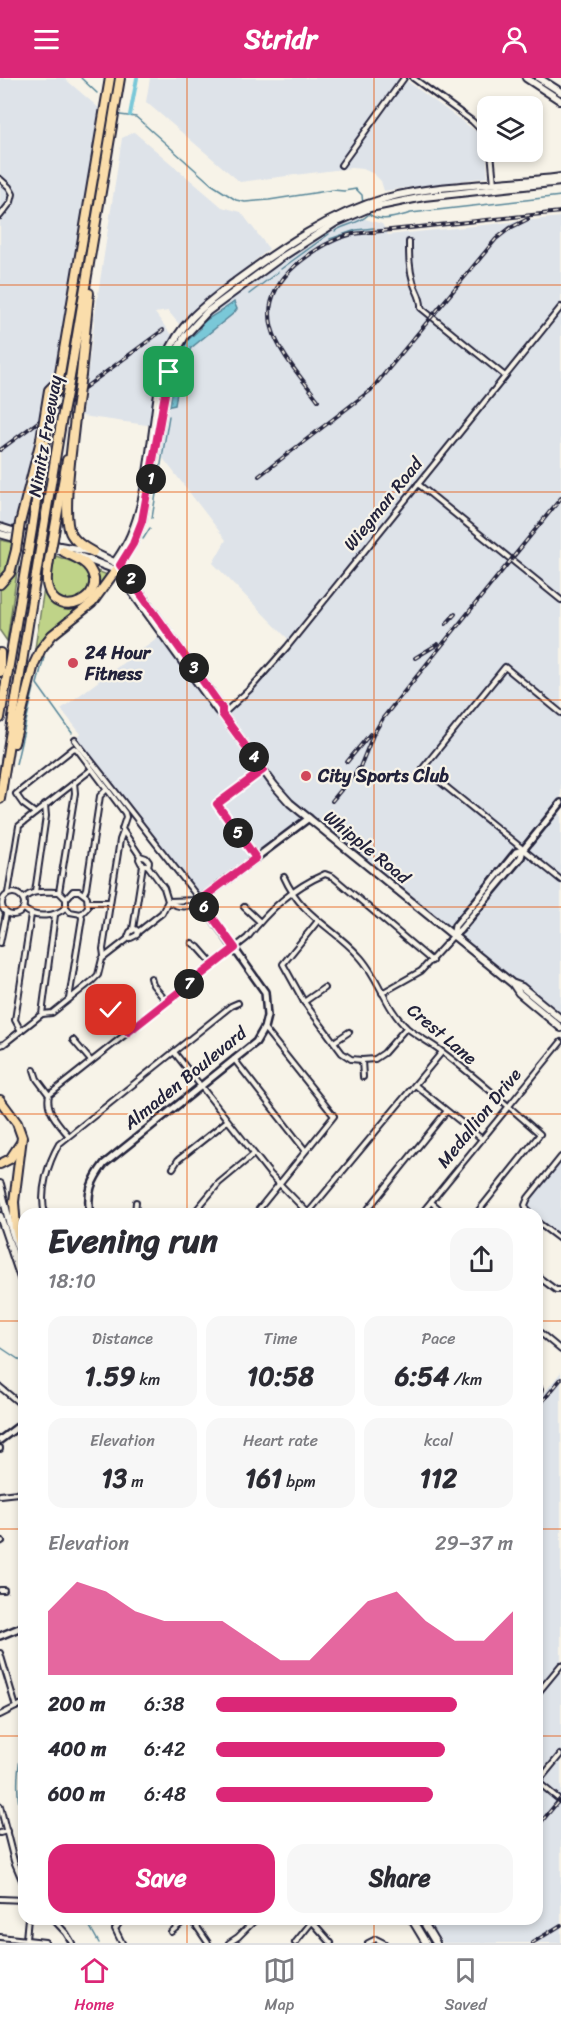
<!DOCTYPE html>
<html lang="en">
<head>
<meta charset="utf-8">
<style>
  body { margin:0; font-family:Sriracha,sans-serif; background:#f7f7f7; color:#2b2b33; height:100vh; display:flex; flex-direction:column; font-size:22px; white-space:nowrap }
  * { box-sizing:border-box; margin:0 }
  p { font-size:20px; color:#7c7c81 }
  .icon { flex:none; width:33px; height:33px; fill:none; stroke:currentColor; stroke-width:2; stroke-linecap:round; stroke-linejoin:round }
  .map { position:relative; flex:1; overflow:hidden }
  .details { position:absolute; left:18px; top:1130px; width:525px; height:717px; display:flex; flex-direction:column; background:#fff; border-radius:18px; box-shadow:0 3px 9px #0003 }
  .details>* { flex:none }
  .fabs { position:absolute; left:477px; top:18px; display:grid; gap:12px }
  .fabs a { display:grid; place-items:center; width:66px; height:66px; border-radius:12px; background:#fff; box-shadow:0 3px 9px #0003; font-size:30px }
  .pin { position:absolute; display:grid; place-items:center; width:51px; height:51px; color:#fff; margin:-26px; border-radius:12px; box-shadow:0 3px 9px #0006 }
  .km { position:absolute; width:30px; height:30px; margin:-15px; border-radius:50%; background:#222; color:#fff; font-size:16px; line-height:30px; text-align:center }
  .round { display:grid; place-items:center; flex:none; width:63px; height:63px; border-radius:18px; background:#f7f7f7 }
  .summary { display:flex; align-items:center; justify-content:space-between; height:102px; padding:0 30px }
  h1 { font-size:33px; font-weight:700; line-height:45px }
  .metrics { display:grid; grid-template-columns:repeat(3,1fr); gap:9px; height:102px; padding:6px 30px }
  .metrics div { display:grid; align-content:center; border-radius:15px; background:#f7f7f7; text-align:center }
  .metrics b { font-size:26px; font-weight:700 }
  .metrics small { font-size:16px; font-weight:400 }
  .metrics p { font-size:16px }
  .chart { height:168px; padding:12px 30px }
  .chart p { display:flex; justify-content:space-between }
  .chart svg { width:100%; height:108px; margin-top:6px; fill:#db2777; opacity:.7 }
  .action { display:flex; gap:12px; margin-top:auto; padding:12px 30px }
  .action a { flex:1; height:69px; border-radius:18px; background:#db2777; color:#fff; font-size:24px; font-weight:700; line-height:69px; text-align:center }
  .action a+a { background:#f7f7f7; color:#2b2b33 }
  ul { padding:0 30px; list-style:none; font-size:20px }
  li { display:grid; grid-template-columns:96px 72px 1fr; align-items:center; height:45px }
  li i { height:15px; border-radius:8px; background:#db2777 }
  header { display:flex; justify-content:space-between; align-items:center; height:78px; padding:0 30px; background:#db2777; color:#fff; font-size:27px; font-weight:700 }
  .tabs { display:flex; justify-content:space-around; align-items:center; height:84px; border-top:2px solid #e1e1e2; background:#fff; font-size:16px; color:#7c7c81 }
  .tabs a { display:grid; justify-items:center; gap:3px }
  .tabs .selected { color:#db2777 }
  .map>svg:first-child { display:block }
  .built { fill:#dee3e9 }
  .green { fill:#bfd388; stroke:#707a62; stroke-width:1.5 }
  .water { fill:#7ac8d8; stroke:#578699; stroke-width:1.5 }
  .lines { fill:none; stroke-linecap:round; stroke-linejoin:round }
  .stream { stroke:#578699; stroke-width:1.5 }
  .canal { stroke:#7ac8d8; stroke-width:4 }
  .minor-casing { stroke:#22223b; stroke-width:8 }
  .tertiary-casing { stroke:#22223b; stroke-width:10 }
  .secondary-casing { stroke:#22223b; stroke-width:10 }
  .motorway-casing { stroke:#22223b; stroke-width:12 }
  .minor { stroke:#f7f3e8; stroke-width:4 }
  .tertiary { stroke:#f7f3e8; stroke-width:5 }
  .secondary { stroke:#f7f3e8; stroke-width:6 }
  .motorway { stroke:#faddab; stroke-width:8 }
  .rail-casing { stroke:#22223b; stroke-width:4 }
  .rail { stroke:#f7f3e8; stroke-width:1.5; stroke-dasharray:4.5; stroke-linecap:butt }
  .motorway-bridge-casing { stroke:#22223b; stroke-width:12; stroke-linecap:butt }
  .motorway-bridge { stroke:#faddab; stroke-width:8 }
  .route-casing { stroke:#fff; stroke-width:12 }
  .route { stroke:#db2777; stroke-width:8 }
  .grid { fill:none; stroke:#e8590c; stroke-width:1.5; stroke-opacity:0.55 }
  .poi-dot { fill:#d1495b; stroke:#f7f3e8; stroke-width:2 }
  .labels { text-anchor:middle; stroke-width:4.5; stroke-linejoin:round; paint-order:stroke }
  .street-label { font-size:18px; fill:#22223b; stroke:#f7f3e8 }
  .poi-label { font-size:18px; font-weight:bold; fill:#22223b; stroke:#f7f3e8; text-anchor:start }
</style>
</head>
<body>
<header><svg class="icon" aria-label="menu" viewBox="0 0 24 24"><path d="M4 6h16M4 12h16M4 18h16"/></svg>Stridr<svg class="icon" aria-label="person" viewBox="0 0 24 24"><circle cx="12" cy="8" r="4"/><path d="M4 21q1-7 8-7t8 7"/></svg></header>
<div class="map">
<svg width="561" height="1865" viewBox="0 0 561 1865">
  <rect width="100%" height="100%" fill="#f7f3e8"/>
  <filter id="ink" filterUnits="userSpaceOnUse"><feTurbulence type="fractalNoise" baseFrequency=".0167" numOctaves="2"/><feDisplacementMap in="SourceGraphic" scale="12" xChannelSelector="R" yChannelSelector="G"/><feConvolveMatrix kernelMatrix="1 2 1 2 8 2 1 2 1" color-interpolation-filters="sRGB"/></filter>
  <g filter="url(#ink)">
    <g class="built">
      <path d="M0 0H64L100 31 54 307 19 455 0 449Z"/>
      <path d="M150 0H403L477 54 486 71 488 99 384 113 381 103 374 96 363 91 351 90 240 104 146 24Z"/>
      <path d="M134 54 222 129 241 134 269 171 179 246 168 233 155 235 169 254 176 260 167 278 154 348 82 338 96 229 122 60Z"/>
      <path d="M352 137 382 146 388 157 561 139V941L522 909 513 906 309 740 200 822 75 662 81 656 61 631 162 556 222 636 244 617 290 563 213 485 226 462 156 371 170 289 185 258 207 234 279 181Z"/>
      <path d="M561 1079V1162L537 1144V1136L529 1135 525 1127Z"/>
      <path d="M561 1294V1865H442L427 1841 537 1840V1324Z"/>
    </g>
    <g class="green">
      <path d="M0 462 21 466 7 563 0 553Z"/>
      <path d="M56 478 108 497 90 523 67 538 43 562 34 577 44 510Z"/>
    </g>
    <path class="water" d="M234 224 237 231 234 235 191 270 180 296 175 327 170 328 176 285 188 262 200 251V247C210 238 223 233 234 224Z"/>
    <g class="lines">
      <g class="stream">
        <path d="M81 0 97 15"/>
        <path d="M120 37 136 39 211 106 236 122 245 124 269 122 333 112 344 113 356 111 362 117 363 127"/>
        <path d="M367 134C378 146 396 139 411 135L561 118"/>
        <path d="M335 153C345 146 359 146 368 137"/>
        <path d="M330 161 356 152 374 150"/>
        <path d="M281 191 329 156"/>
        <path d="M249 216 278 194"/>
        <path d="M152 440 169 338"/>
        <path d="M143 461 150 450"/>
        <path d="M44 579 37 606 72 655"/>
        <path d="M16 686 34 610"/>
        <path d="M0 1269 24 1285"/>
        <path d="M24 1668C12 1698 20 1734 24 1765"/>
        <path d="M85 1840 99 1865"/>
      </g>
      <path class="canal" d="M130 37 137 0"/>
      <defs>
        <g id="minor">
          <path d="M413 0 472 43 479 50 488 63"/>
          <path d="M491 74 494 106"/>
          <path d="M341 87 404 0"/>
          <path d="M0 101 9 109 13 116 11 124 0 138"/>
          <path d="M409 164C409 178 409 190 413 203 415 213 422 219 421 230L505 298"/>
          <path d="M418 406 561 522"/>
          <path d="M561 635 505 589 423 690 561 802"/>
          <path d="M223 636 250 611 287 569 561 229"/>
          <path d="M75 662 200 822"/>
          <path d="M35 735 23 726 16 716 74 670 77 671 125 735 126 739 122 751 140 778"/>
          <path d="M140 778 146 780 149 784 148 788 141 785 139 781Z"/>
          <path d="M257 780 217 726 263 692"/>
          <path d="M284 799C302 839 332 848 359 878 379 899 385 930 407 950 418 959 431 965 441 973 476 999 508 1028 540 1056L476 1136"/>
          <path d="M35 814 46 738 45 727"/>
          <path d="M59 814 75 715 74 704"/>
          <circle cx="13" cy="826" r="11"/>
          <path d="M8 815 19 748 92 691"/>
          <path d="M84 815 86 811 100 718 107 711"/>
          <path d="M23 821C33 811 45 814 59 814L66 821V829L70 834 81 836 88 829 87 819 79 813H73L66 821"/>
          <path d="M168 823C180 831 188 830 200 822"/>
          <path d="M168 823 199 822"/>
          <path d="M89 824H110"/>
          <path d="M244 829 259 843"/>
          <path d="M24 831C35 841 56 839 66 829"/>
          <path d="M317 844 283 886 304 924 342 975 351 981 362 982 375 981 384 975 406 950"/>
          <path d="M133 851 143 787"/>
          <path d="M135 851 138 853 137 857 131 860 128 859 130 854Z"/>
          <path d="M138 854 162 835 168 823 164 810 148 788"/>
          <path d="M0 865 6 836"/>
          <path d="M192 865 198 869 213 886"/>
          <path d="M104 878 103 871 120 762 123 754"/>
          <path d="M151 900 153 907 166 923"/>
          <path d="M382 915 421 893 453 858"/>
          <path d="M69 921 82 840 81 836"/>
          <path d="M304 924 324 910"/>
          <path d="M111 932 128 954"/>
          <path d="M42 936 55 837"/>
          <path d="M21 953 15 942 31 837"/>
          <path d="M73 962 91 983"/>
          <path d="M334 964 349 954"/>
          <path d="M0 967 4 966 42 936 52 935 92 903 98 897 102 881 129 860"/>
          <path d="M174 974 270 1096 309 1136"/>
          <path d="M234 981 305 1072"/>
          <path d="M362 982 363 999"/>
          <path d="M34 992 37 1001 49 1017"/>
          <path d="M415 1007 482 1061"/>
          <path d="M68 1057C59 1046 45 1032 49 1017L247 860C269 832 292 810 325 796L333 799 432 883"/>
          <path d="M173 1090 178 1082 227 1043"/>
          <path d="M431 1124 445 1136"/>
          <path d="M308 1135 442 974"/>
          <path d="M45 1136C39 1114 48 1085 59 1066L231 928 238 925"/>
          <path d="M135 1136 136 1124"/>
          <path d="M193 1136 219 1105 254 1076"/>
          <path d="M255 1136 334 1038 264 950"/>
          <path d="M364 1136 446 1034"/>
          <path d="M421 1136 561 964"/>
          <path d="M529 1136 525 1127 528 1120 561 1079"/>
          <path d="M537 1144 561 1162"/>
          <path d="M537 1198 556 1212H561"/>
          <path d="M537 1252 561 1272"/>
          <path d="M537 1307 540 1311 537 1320"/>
          <path d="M0 1309 24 1329"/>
          <path d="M0 1370V1371"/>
          <path d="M0 1417 18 1415"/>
          <path d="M0 1464 2 1463"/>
          <path d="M0 1512H4"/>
          <path d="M0 1575 16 1629"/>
          <path d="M537 1616 561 1587"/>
          <path d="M0 1637 24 1625"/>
          <path d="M538 1704 560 1677"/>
          <path d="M538 1704 561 1723"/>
          <path d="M0 1728 14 1783 24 1807"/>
          <path d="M0 1755 7 1753"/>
          <path d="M0 1821 24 1822"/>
          <path d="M52 1840 66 1855 72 1865"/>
          <path d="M191 1840 208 1865"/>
          <path d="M309 1840 331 1865"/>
          <path d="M171 1854 188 1840"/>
          <path d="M0 1859 45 1864"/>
          <path d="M26 1861 28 1840"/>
          <path d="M122 1865 115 1851 123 1840"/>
          <path d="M229 1865 238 1859 257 1840"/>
          <path d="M295 1865 315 1840"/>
          <path d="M368 1865 376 1861 384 1865"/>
        </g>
        <g id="tertiary">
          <path d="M453 858 460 852 521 779 523 772 561 725"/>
          <path d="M453 858 455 848 487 810 516 774 523 772"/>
          <path d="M90 1136C86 1115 92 1102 104 1086L256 964 264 950 267 938 265 914 200 822 309 740"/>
          <path d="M0 1362 24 1344"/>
          <path d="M0 1558 24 1548"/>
        </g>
        <g id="secondary">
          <path d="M526 0 561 23"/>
          <path d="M539 0 561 14"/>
          <path d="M0 449 60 468 93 474 120 487 222 630V636"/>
          <path d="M0 456 66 474"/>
          <path d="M76 477 116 492 218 633 222 636 274 707 290 725 513 906 519 915 561 950"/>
          <path d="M115 484C121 475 127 466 131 456 145 424 149 380 154 345 157 323 159 300 167 279 179 244 208 225 236 203 282 169 330 136 386 120 442 105 503 107 561 99"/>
          <path d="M116 492 133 466 142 443 170 289 173 279 185 258 207 234 279 181 335 145 370 130 424 119 561 104"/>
          <path d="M514 906 522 909 561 941"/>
          <path d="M0 1106 10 1147 24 1189"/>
          <path d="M0 1138 24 1209"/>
          <path d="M411 1840 426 1865"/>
          <path d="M421 1840 436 1865"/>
        </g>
        <g id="motorway">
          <path d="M81 297 89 215"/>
          <path d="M69 305 120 0"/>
          <path d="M52 317 57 313 110 0"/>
          <path d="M75 339C73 363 61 439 71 456 76 465 85 470 93 474"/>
          <path d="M20 445 41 362"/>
          <path d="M32 451 46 356"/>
          <path d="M43 454 61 345"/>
          <path d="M54 455 67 382"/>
          <path d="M49 482C48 491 45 502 48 510 57 544 109 520 90 491 85 482 71 478 63 473"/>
          <path d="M0 506 10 495 16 472"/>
          <path d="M0 575V594"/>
          <path d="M0 640 28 475"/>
          <path d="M14 665 34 586 41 571 52 557 92 525 116 492"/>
          <path d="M0 721 39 478"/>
          <path d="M0 1022 17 1045 22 1059 14 1124 16 1150 24 1178"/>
          <path d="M0 1086 10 1081 20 1066"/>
        </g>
      </defs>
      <use href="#minor" class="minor-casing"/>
      <use href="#tertiary" class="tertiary-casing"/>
      <use href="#secondary" class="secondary-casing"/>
      <use href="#motorway" class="motorway-casing"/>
      <use href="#minor" class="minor"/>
      <use href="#tertiary" class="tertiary"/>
      <use href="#secondary" class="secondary"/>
      <use href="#motorway" class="motorway"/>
      <defs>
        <g id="rail">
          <path d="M318 322C285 278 241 236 296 187 313 173 331 161 353 156L561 134"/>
          <path d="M0 372 163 252"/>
          <path d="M259 398 371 312 496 161 510 150 528 141"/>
          <path d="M446 546 455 536"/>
          <path d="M415 580 438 566"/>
          <path d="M347 684 370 656"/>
          <path d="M332 723 360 689 373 657 383 640 561 420"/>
          <path d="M537 1330 561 1301"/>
          <path d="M537 1749 561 1720"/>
          <path d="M532 1865 561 1847"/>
        </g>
      </defs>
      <use href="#rail" class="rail-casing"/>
      <use href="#rail" class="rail"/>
      <defs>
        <g id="motorway-bridge">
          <path d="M75 339 81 297"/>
          <path d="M61 345 69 305"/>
          <path d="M41 361 49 312 54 307"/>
          <path d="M16 472 20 445"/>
          <path d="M28 475 32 451"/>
          <path d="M39 478 43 454"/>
          <path d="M49 482 54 455"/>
        </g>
      </defs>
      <use href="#motorway-bridge" class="motorway-bridge-casing"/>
      <use href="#motorway-bridge" class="motorway-bridge"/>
    </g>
  </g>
  <g class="lines" filter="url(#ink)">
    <defs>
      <path id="route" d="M111 932 128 954 235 870 200 822 256 780 217 726 263 692 222 636V630L120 487 133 466 142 443 169 294"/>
    </defs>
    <use href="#route" class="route-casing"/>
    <use href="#route" class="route"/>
  </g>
  <path class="grid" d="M187 0V1136M374 0V1136M0 207H561M0 414H561M0 622H561M0 829H561M0 1036H561M0 1243H24M537 1243H561M0 1451H24M537 1451H561M0 1658H24M537 1658H561M187 1840V1865M374 1840V1865"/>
  <g class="poi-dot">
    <circle cx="73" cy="585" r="6"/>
    <circle cx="306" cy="698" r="6"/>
  </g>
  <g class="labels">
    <g class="street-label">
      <text transform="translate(45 358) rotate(-80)" y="6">Nimitz Freeway</text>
      <text transform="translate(383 426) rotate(-51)" y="6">Wiegman Road</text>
      <text transform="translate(367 769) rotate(39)" y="6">Whipple Road</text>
      <text transform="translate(442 956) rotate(40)" y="6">Crest Lane</text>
      <text transform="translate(185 1000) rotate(-39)" y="6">Almaden Boulevard</text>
      <text transform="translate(479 1040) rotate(-51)" y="6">Medallion Drive</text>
    </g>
    <g class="poi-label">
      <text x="85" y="581">24 Hour<tspan x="85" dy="21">Fitness</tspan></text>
      <text x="318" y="704">City Sports Club</text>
    </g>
  </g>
</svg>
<div class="fabs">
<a><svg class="icon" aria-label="layers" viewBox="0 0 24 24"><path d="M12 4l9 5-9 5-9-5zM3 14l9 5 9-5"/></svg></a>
</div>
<div class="pin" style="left:169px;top:294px;background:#1e9e55"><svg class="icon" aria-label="arrive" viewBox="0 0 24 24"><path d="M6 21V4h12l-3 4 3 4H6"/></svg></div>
<div class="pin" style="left:111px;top:932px;background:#d93025"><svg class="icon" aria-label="check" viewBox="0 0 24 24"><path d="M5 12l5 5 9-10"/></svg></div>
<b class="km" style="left:151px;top:401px">1</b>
<b class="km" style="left:131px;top:501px">2</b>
<b class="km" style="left:194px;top:590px">3</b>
<b class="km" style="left:254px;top:679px">4</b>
<b class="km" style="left:238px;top:755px">5</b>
<b class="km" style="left:204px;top:829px">6</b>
<b class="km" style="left:189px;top:906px">7</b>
<section class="details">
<div class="summary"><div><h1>Evening run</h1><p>18:10</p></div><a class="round"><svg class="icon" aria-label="share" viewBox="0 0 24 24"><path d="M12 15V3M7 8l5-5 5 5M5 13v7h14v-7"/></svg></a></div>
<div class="metrics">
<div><p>Distance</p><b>1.59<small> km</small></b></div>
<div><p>Time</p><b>10:58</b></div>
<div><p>Pace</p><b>6:54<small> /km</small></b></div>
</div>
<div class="metrics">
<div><p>Elevation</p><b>13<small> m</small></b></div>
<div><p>Heart rate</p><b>161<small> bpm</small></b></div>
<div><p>kcal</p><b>112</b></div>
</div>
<div class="chart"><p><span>Elevation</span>29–37 m</p>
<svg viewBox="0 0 160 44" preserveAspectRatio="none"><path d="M0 44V18L10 6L20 10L30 18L40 22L50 22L60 22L70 30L80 38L90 38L100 26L110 14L120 10L130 22L140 30L150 30L160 18V44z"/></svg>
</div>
<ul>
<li><b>200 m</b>6:38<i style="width:81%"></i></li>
<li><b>400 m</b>6:42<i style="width:77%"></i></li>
<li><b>600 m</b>6:48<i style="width:73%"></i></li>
</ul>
<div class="action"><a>Save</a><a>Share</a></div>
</section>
</div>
<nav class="tabs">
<a class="selected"><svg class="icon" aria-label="home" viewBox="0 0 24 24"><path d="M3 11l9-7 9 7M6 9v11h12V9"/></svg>Home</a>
<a><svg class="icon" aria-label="map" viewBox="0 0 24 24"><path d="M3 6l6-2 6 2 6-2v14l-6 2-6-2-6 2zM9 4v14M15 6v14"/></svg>Map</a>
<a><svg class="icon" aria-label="saved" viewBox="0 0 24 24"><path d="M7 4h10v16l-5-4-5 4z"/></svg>Saved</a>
</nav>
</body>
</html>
